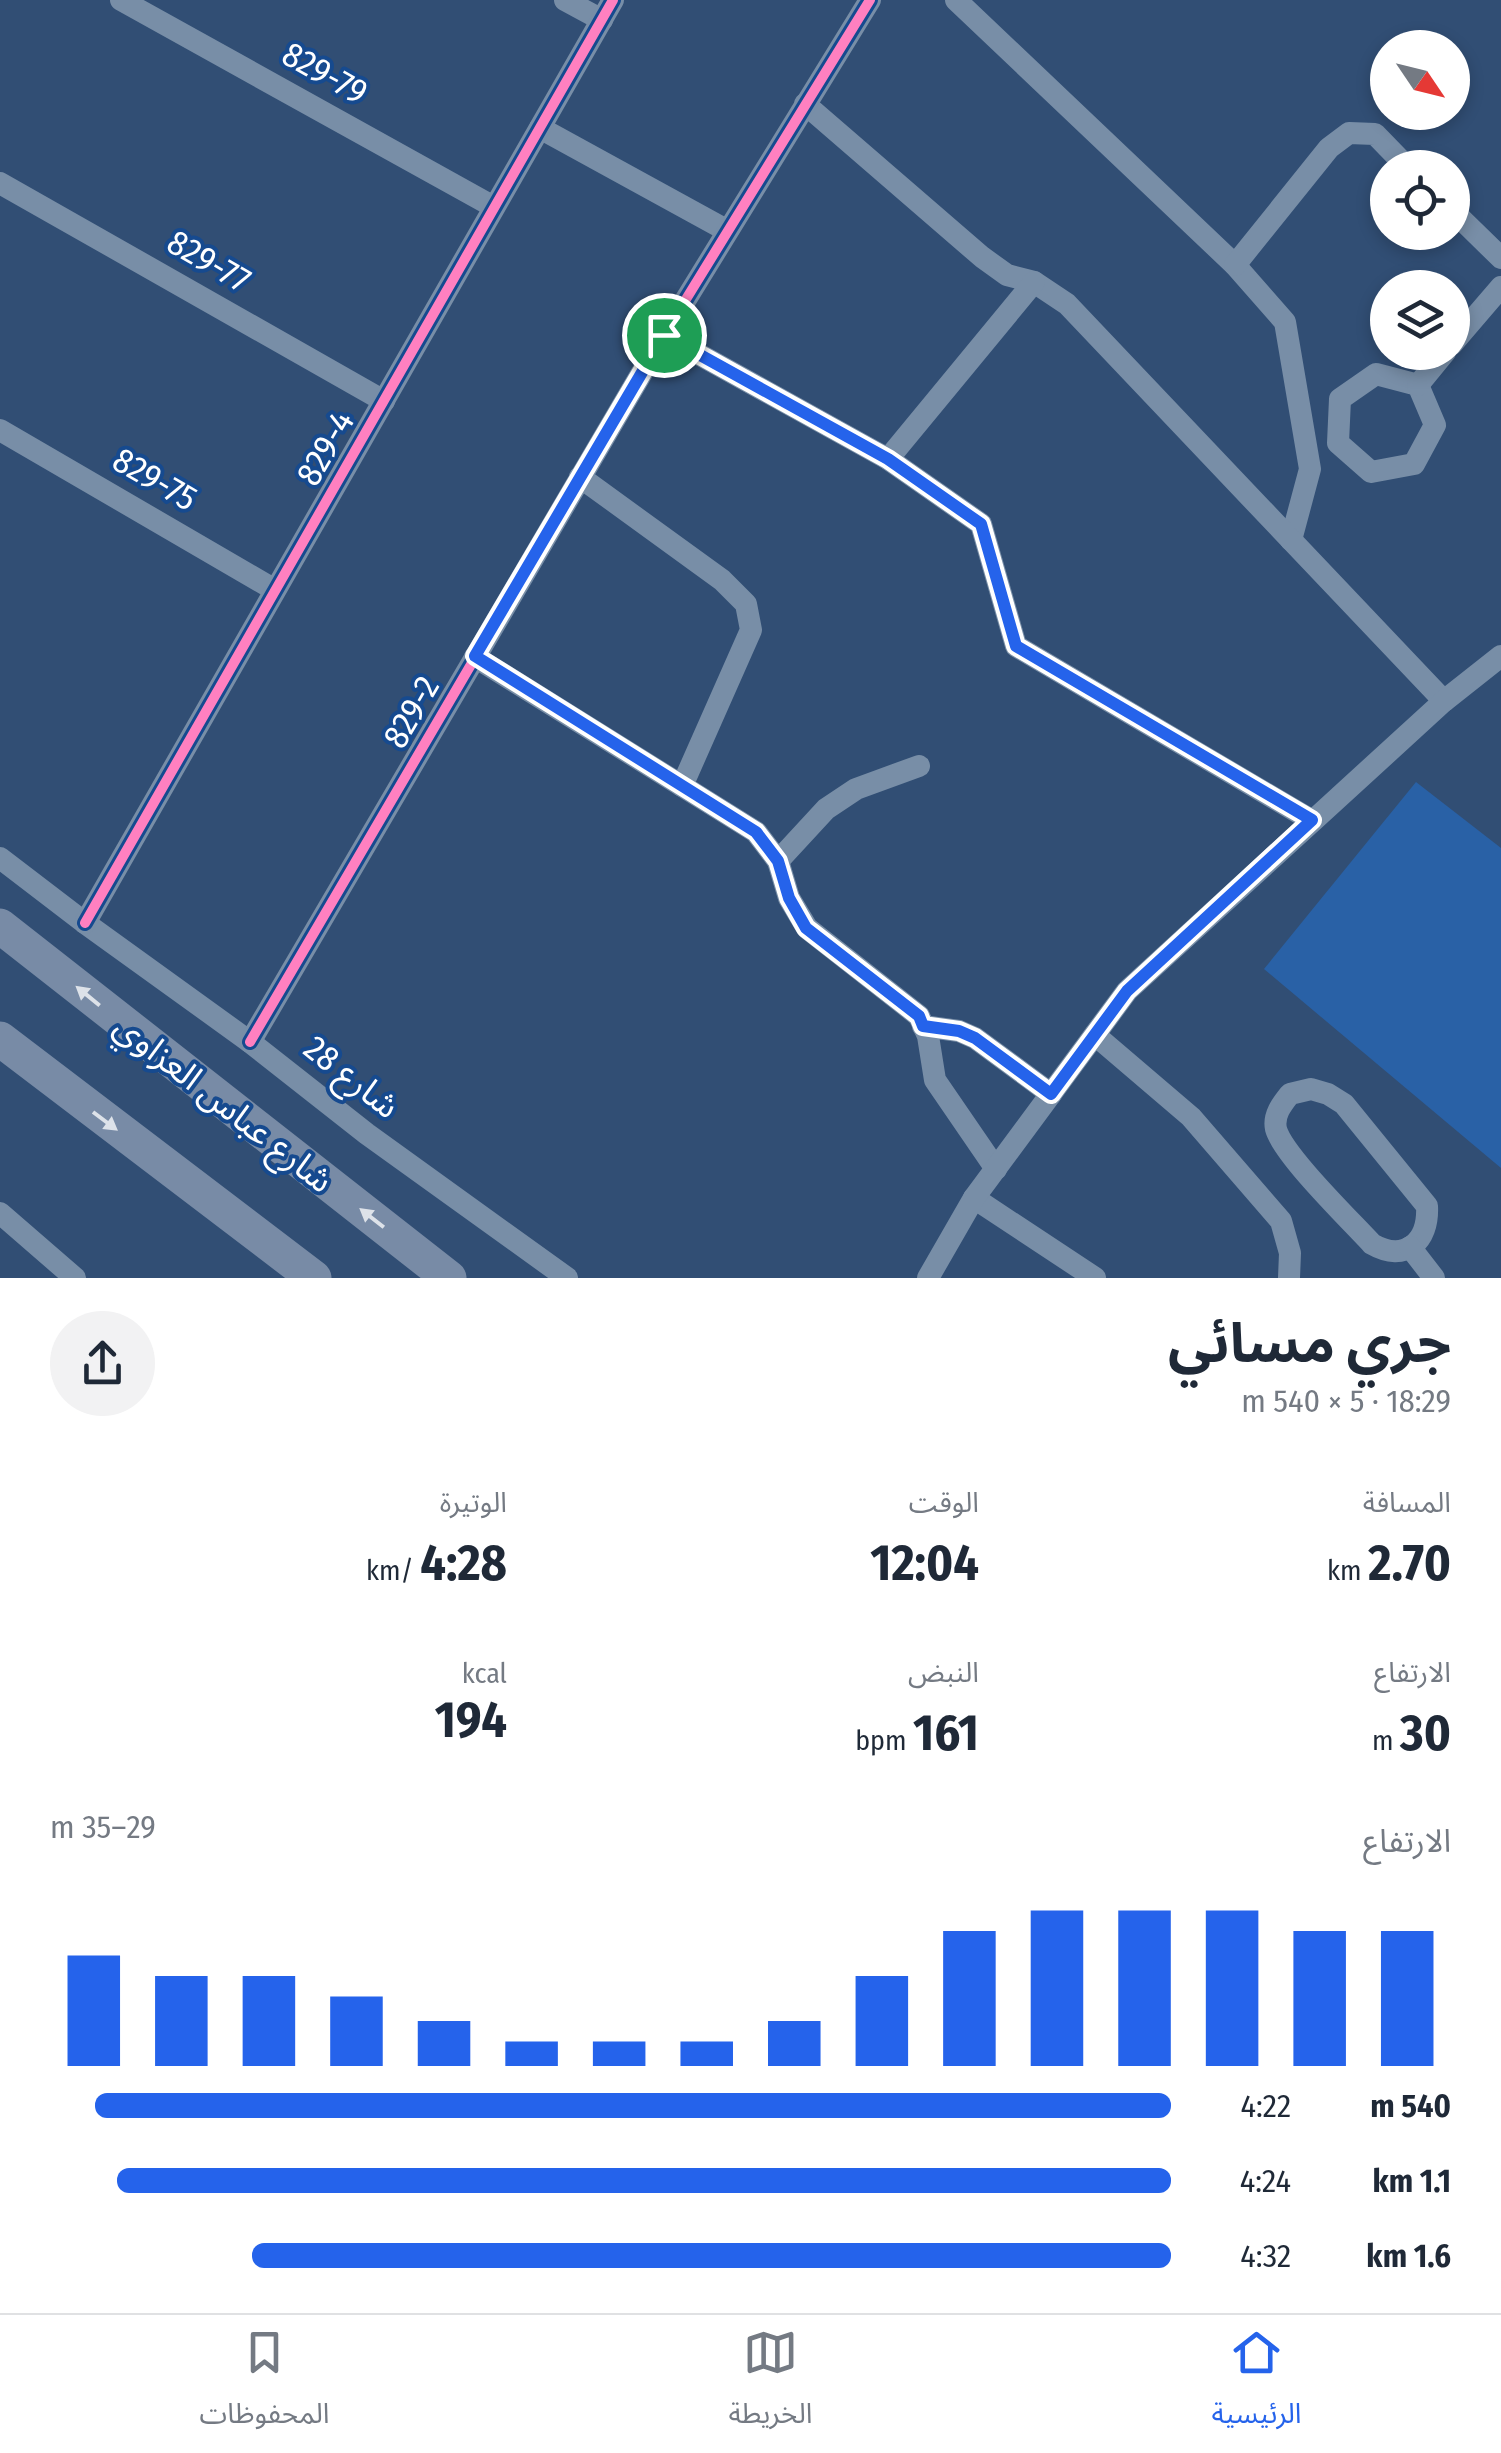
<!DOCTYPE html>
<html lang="ar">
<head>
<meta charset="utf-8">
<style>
  body { margin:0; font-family:"Fira Sans Condensed","Noto Sans Arabic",sans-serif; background:#f2f2f3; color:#1f2937; direction:rtl; height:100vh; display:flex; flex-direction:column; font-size:38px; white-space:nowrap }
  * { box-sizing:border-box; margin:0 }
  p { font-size:32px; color:#747a83 }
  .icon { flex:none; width:55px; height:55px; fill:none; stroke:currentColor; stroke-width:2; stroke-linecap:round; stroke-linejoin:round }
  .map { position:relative; height:1278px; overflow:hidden; direction:ltr }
  .panel { display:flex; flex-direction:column; background:#fff; flex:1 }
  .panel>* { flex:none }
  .needle { width:65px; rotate:125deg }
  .fabs { position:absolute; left:1370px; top:30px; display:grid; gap:20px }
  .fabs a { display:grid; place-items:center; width:100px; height:100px; border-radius:50%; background:#fff; box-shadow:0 5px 15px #0003; font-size:50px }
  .pin { position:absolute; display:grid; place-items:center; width:85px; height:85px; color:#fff; margin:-42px; border:5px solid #fff; border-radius:50%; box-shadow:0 2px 10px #0007 }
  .round { display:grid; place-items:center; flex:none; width:105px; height:105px; border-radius:52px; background:#f2f2f3 }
  .headline { display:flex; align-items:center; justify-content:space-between; height:170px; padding:0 50px }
  h1 { font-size:55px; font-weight:700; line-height:75px }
  .metrics { display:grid; grid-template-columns:repeat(3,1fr); gap:15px; height:170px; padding:10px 50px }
  .metrics div { display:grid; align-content:center }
  .metrics b { font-size:50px; font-weight:700 }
  .metrics small { font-size:28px; font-weight:400 }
  .metrics p { font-size:28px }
  .chart { height:280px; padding:20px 50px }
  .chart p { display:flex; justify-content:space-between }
  .chart svg { width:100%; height:180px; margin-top:10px; stroke:#2563eb; stroke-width:6 }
  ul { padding:0 50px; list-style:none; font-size:32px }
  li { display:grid; grid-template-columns:160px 120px 1fr; align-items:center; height:75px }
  li i { height:25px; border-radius:12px; background:#2563eb }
  .dock { display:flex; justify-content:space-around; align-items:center; height:140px; border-top:2px solid #e0e1e3; background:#fff; font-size:28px; color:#747a83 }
  .dock a { display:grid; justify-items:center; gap:5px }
  .dock .on { color:#2563eb }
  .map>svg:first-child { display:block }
  .green { fill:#2961a6 }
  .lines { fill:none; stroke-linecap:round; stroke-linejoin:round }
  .street { stroke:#788ea7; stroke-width:22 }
  .primary { stroke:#788ba6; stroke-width:35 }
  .cycleway-casing { stroke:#164a8f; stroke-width:16 }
  .cycleway { stroke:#ff80c0; stroke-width:10 }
  .oneway { fill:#dde2e9 }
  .route-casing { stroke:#fff; stroke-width:20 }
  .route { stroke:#2563eb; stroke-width:12 }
  .labels { text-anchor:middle; stroke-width:8; stroke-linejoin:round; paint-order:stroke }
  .street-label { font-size:35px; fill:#fff; stroke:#164a8f }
</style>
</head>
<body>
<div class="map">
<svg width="1501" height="1278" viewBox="0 0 1501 1278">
  <rect width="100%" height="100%" fill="#314e74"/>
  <path class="green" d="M1416 782 1501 848V1168L1264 969Z"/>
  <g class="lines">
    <g class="street">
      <path d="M121 0 494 207"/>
      <path d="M565 0 602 20"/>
      <path d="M956 0 1235 265 1285 322 1310 469 1291 540"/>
      <path d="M805 104 982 257 1007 275 1034 282 1067 304 1444 701"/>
      <path d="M540 128 726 230"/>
      <path d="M0 183 384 401"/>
      <path d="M1452 210 1501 258"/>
      <path d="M1235 265 1329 148 1349 133 1375 134 1408 168"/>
      <path d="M664 335 888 459 981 524 1016 646 1311 820"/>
      <path d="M1452 344 1501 287"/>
      <path d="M1376 374 1418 385 1435 425 1414 464 1371 472 1338 443 1340 399Z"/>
      <path d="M1418 385 1445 352"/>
      <path d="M0 430 275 590"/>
      <path d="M888 459 1034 282"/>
      <path d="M580 477 722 580 746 604 751 630 682 786"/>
      <path d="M475 657 756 832 778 861 789 898 807 928 919 1016 928 1036 935 1080 996 1169"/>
      <path d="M0 858 85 923 250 1042 367 1134 567 1278"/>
      <path d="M778 861 826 809 856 789 919 766"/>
      <path d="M85 923 613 0"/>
      <path d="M923 1026 959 1031 975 1038 1051 1094"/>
      <path d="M1095 1035 1191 1117 1281 1221 1290 1253 1289 1278"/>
      <path d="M250 1042 664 335 870 0"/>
      <path d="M1311 1089 1328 1094 1344 1104 1427 1206C1429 1242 1405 1263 1372 1244 1351 1221 1283 1155 1276 1129 1273 1115 1282 1104 1290 1094Z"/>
      <path d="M974 1198 1095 1278"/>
      <path d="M0 1213 75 1278"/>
      <path d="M1410 1247 1434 1278"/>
      <path d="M928 1278 974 1198 1127 991 1444 701 1501 656"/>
    </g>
    <g class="primary">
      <path d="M0 926 449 1278"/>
      <path d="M0 1039 314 1278"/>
    </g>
    <defs>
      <g id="cycleway">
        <path d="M85 923 613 0"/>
        <path d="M250 1042 664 335 870 0"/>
      </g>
    </defs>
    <use href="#cycleway" class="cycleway-casing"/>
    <use href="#cycleway" class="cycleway"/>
  </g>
  <defs><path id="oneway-solid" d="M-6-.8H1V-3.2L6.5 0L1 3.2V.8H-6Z" transform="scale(2.5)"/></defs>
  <g class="oneway">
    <use href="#oneway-solid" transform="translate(88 996) rotate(-141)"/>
    <use href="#oneway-solid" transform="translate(105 1121) rotate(37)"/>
    <use href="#oneway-solid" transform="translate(372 1218) rotate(-142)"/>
  </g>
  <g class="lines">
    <defs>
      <path id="route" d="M664 335 888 459 981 524 1016 646 1312 820 1127 991 1051 1094 975 1038 959 1031 923 1026 919 1016 806 928 789 898 778 861 756 832 475 656Z"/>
    </defs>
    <use href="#route" class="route-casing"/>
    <use href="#route" class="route"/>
  </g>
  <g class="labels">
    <g class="street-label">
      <text transform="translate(325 73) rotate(29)" y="12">829-79</text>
      <text transform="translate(209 261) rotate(30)" y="12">829-77</text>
      <text transform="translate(325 448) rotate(-60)" y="12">829-4</text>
      <text transform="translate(155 479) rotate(30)" y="12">829-75</text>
      <text transform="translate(411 712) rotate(-60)" y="12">829-2</text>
      <text transform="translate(352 1077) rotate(38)" y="12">شارع 28</text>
      <text transform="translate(224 1103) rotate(38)" y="12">شارع عباس العزاوي</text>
    </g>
  </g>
</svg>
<div class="fabs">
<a><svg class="needle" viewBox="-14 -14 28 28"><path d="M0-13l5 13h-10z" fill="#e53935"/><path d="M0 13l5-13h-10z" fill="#747a83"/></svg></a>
<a><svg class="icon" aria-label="locate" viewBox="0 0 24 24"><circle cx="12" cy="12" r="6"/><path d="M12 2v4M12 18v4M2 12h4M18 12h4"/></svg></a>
<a><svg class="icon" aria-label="layers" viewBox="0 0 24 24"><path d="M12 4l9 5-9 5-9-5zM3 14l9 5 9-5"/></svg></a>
</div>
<div class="pin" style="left:664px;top:335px;background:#1e9e55"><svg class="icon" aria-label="arrive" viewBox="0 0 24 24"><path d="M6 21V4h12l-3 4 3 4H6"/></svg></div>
</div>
<section class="panel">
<div class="headline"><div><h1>جري مسائي</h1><p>18:29 · 5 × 540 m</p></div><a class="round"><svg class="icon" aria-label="share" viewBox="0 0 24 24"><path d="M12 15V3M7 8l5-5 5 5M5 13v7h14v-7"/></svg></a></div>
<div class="metrics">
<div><p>المسافة</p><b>2.70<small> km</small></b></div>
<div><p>الوقت</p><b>12:04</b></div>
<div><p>الوتيرة</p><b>4:28<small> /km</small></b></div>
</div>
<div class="metrics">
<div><p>الارتفاع</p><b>30<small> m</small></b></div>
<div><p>النبض</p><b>161<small> bpm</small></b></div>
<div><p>kcal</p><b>194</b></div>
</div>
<div class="chart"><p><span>الارتفاع</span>29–35 m</p>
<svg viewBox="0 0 160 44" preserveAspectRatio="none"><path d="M5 44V17M15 44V22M25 44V22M35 44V27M45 44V33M55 44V38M65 44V38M75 44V38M85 44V33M95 44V22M105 44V11M115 44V6M125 44V6M135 44V6M145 44V11M155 44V11"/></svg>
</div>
<ul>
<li><b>540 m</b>4:22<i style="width:96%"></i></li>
<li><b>1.1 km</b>4:24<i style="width:94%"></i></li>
<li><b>1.6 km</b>4:32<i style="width:82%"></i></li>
</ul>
</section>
<nav class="dock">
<a class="on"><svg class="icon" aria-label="home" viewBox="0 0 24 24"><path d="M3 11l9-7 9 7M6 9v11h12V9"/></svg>الرئيسية</a>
<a><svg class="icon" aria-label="map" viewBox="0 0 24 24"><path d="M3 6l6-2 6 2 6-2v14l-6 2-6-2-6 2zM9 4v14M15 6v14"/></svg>الخريطة</a>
<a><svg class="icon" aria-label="saved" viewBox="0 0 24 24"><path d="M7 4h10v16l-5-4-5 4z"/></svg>المحفوظات</a>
</nav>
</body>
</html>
